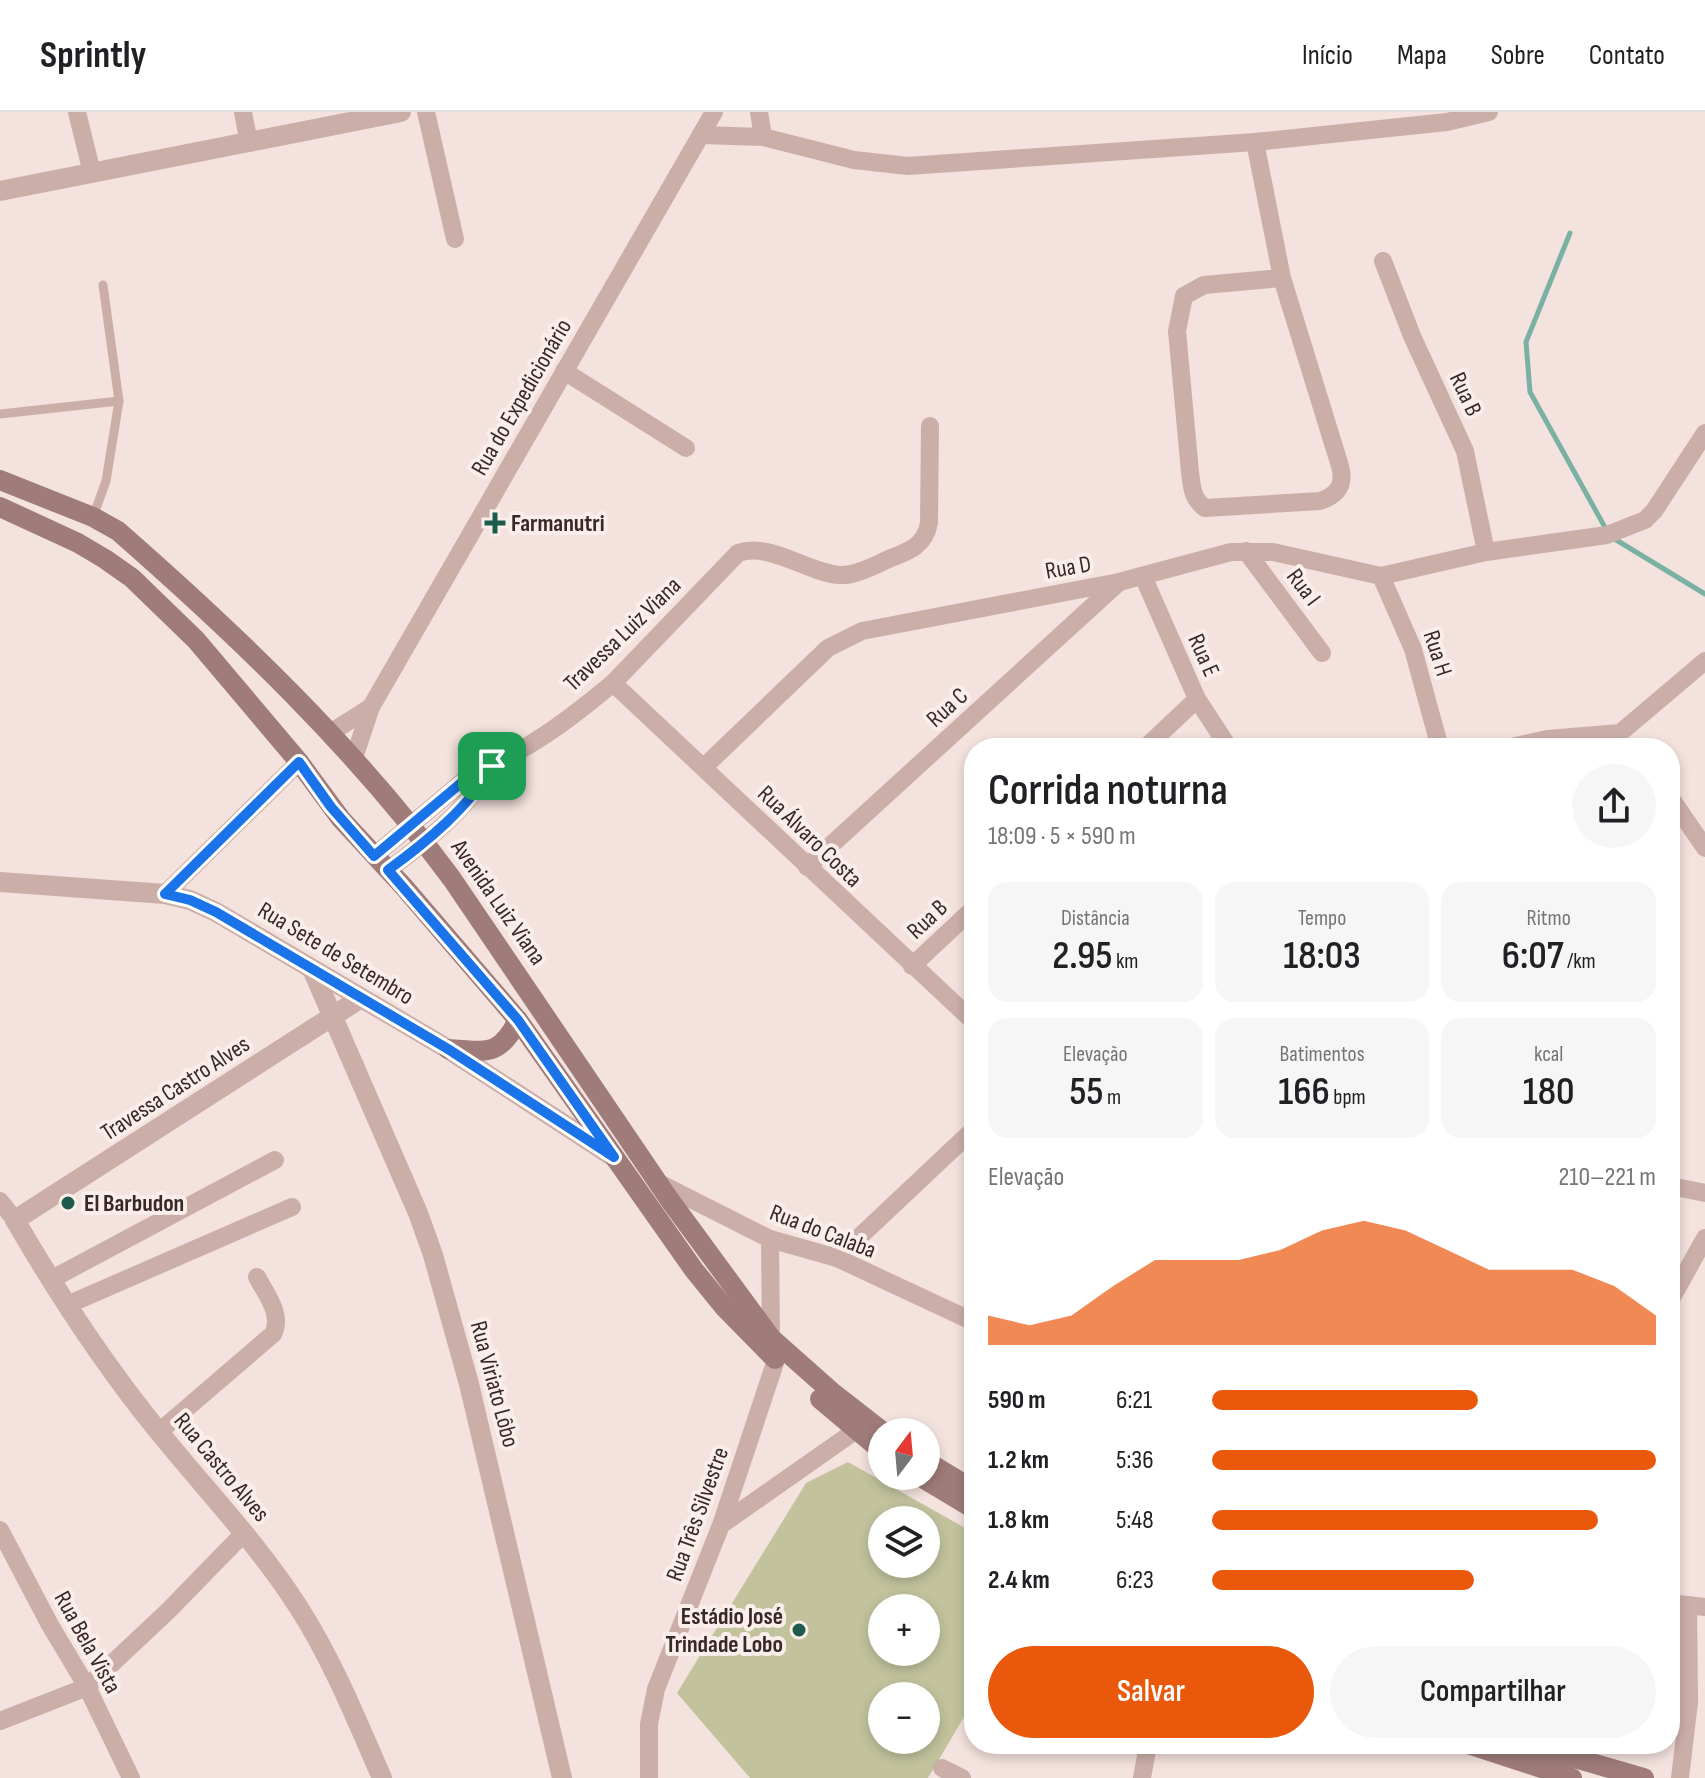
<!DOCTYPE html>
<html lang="pt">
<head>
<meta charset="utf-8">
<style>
  body { margin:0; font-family:"Sofia Sans Condensed",sans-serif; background:#f6f6f6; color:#202124; height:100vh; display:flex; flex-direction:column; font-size:30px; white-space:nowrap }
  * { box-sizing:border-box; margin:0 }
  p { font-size:26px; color:#757577 }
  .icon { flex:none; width:44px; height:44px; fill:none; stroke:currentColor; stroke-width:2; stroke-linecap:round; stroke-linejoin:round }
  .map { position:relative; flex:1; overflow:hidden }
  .panel { position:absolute; left:964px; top:626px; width:716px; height:1016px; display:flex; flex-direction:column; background:#fff; border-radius:32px; box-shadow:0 4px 12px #0003 }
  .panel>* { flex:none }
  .needle { width:52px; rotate:16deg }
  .buttons { position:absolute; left:868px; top:1306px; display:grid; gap:16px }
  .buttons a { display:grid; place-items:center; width:72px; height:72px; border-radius:50%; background:#fff; box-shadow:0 4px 12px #0003; font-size:40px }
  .pin { position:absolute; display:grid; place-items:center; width:68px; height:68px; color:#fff; margin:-34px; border-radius:16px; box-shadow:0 4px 12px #0006 }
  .round { display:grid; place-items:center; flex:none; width:84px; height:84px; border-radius:42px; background:#f6f6f6 }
  .overview { display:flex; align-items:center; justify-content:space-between; height:136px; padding:0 24px }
  h1 { font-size:44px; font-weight:600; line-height:60px }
  .figures { display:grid; grid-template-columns:repeat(3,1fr); gap:12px; height:136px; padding:8px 24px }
  .figures div { display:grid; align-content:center; border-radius:20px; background:#f6f6f6; text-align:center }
  .figures b { font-size:40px; font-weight:600 }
  .figures small { font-size:22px; font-weight:400 }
  .figures p { font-size:22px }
  .chart { height:224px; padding:16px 24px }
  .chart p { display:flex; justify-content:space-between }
  .chart svg { width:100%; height:144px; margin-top:8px; fill:#ea580c; opacity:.7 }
  .primary-button { display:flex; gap:16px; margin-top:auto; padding:16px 24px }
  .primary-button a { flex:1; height:92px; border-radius:48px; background:#ea580c; color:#fff; font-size:32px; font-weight:600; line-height:92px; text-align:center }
  .primary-button a+a { background:#f6f6f6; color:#202124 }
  ul { padding:0 24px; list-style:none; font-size:26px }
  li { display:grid; grid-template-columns:128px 96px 1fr; align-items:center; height:60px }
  li i { height:20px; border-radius:10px; background:#ea580c }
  header { display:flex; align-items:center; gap:48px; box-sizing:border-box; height:112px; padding:0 40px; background:#fff; border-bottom:2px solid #e0e0e0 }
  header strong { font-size:38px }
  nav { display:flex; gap:44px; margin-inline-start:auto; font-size:28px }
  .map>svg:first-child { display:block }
  .green { fill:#c2c39d; fill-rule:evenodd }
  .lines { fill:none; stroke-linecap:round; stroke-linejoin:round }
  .stream { stroke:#7bb1a2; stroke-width:5 }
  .service { stroke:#ccaea9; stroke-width:9 }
  .minor { stroke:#ccaea9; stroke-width:18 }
  .tertiary { stroke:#ccaea9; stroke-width:20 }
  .secondary { stroke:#9f7c7a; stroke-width:20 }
  .route-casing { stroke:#fff; stroke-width:16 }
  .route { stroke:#1a73e8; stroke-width:10 }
  .poi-dot { fill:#1d5b4c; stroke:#faeeea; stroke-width:3 }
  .labels { text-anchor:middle; stroke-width:8; stroke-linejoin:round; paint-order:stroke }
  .street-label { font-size:24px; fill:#382929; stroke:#faeeea }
  .poi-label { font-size:24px; font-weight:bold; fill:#382929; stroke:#faeeea; text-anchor:start }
</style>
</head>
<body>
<header>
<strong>Sprintly</strong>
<nav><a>Início</a><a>Mapa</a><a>Sobre</a><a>Contato</a></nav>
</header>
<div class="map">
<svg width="1705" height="1666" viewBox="0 0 1705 1666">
  <rect width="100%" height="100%" fill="#f3e2dd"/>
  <path class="green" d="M848 1350 974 1421V1588L928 1666H750L677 1581 806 1371ZM882 1408H926V1452H882ZM882 1496H926V1540H882ZM882 1584H926V1628H882Z"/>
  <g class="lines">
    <g class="stream">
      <path d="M1570 121 1526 230 1530 280 1607 419"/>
      <path d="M1613 426 1705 482"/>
    </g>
    <g class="service">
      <path d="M0 302 119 289"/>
      <path d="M93 405 106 369 119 289 103 173"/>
    </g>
    <g class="minor">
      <path d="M77 0 92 61"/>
      <path d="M243 0 249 31"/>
      <path d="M426 0 455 127"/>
      <path d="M759 0 763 25"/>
      <path d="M701 23 763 25 854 48 908 54 1255 30 1447 10 1489 0"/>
      <path d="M1255 30 1282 166 1340 354C1345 373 1338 383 1320 389L1205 396C1192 387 1192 375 1190 360L1177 219 1184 184 1204 173 1282 166"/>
      <path d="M1383 149 1412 224 1465 339 1486 440"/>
      <path d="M564 259 686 336"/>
      <path d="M1246 439 1322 541"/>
      <path d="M1143 464 1197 587 1229 636"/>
      <path d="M1381 464 1413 537 1440 636"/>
      <path d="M613 571 974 910"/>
      <path d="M330 621 371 595"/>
      <path d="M1620 621 1705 549"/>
      <path d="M1145 636 1197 587"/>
      <path d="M1507 636 1547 627 1620 621"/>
      <path d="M354 646 371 595 714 0"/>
      <path d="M704 655 828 536 862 519 1119 470 1231 440H1273L1381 464 1486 440 1607 423 1645 408 1654 399 1705 321"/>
      <path d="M1670 685 1705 736"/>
      <path d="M374 744 473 661C525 641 570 607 613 571L738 441C770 430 806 460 839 463 856 464 875 453 891 446 910 439 925 433 929 411L930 314"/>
      <path d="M807 755 1118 471"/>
      <path d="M388 758C424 732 471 693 492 654"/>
      <path d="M165 782 299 650"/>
      <path d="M912 854 974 796"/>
      <path d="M657 1070 770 1127 837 1146 974 1210"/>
      <path d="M1670 1074 1705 1081"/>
      <path d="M0 1089 15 1108"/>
      <path d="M770 1127 771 1226"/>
      <path d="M837 1146 974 1017"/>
      <path d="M50 1168 275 1048"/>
      <path d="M1670 1189 1705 1126"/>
      <path d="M67 1193 292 1095"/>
      <path d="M159 1320 273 1222C283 1203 266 1182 257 1165"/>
      <path d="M721 1413 855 1319"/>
      <path d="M0 1418 50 1513 87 1575 131 1666"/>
      <path d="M1670 1491 1705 1495"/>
      <path d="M0 1609 87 1575 168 1499 244 1421"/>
      <path d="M942 1656 962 1666"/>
      <path d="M649 1666V1612L656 1577 721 1413 776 1248"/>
      <path d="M1142 1666 1148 1632"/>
      <path d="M1680 1666 1689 1590 1688 1494"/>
    </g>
    <g class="tertiary">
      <path d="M0 79 401 0"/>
      <path d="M0 770 165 782 190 788 216 800 448 937 614 1045"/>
      <path d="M312 857 418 1101 433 1143 469 1272 562 1666"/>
      <path d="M361 886 15 1108C58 1182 105 1254 159 1320 206 1378 259 1433 299 1496 333 1549 357 1609 382 1666"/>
    </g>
    <g class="secondary">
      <path d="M0 368 93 405 118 419C239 525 356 637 452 767L669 1087 771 1226 833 1281 883 1320"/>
      <path d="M0 395 78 431 105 447 132 466 196 528 299 650 341 707 404 775 518 908 694 1158 724 1195 775 1247"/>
      <path d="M448 937C486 939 499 946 518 908"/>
      <path d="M820 1287 882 1339"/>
      <path d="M926 1349 974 1378"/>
      <path d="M919 1364 974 1397"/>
      <path d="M1468 1632 1572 1666"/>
      <path d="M1526 1632 1644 1666"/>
    </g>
  </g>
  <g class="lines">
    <defs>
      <path id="route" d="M299 650 331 695 374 744 473 661 492 654C470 695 425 731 388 758L518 908 614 1045 448 937 216 800 190 788 165 782Z"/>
    </defs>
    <use href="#route" class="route-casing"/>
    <use href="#route" class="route"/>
  </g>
  <g class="poi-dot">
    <path d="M491 399h8v8h8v8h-8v8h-8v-8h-8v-8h8z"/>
    <circle cx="68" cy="1091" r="8"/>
    <circle cx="799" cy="1518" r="8"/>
  </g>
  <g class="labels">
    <g class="street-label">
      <text transform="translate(1466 282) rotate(65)" y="8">Rua B</text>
      <text transform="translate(521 285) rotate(-60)" y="8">Rua do Expedicionário</text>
      <text transform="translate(1068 455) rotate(-10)" y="8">Rua D</text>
      <text transform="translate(1304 475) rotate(53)" y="8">Rua I</text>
      <text transform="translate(622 522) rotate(-44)" y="8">Travessa Luiz Viana</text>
      <text transform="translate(1438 541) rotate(72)" y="8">Rua H</text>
      <text transform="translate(1204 543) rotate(66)" y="8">Rua E</text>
      <text transform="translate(947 595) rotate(-42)" y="8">Rua C</text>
      <text transform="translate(810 724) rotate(44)" y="8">Rua Álvaro Costa</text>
      <text transform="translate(499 790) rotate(55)" y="8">Avenida Luiz Viana</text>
      <text transform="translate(927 807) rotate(-43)" y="8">Rua B</text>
      <text transform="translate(336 841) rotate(31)" y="8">Rua Sete de Setembro</text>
      <text transform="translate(175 976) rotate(-33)" y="8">Travessa Castro Alves</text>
      <text transform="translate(823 1119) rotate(21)" y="8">Rua do Calaba</text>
      <text transform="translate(495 1272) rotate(75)" y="8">Rua Viriato Lôbo</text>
      <text transform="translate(222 1355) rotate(50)" y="8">Rua Castro Alves</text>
      <text transform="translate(697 1402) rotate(-70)" y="8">Rua Três Silvestre</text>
      <text transform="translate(88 1530) rotate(61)" y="8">Rua Bela Vista</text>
    </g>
    <g class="poi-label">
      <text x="511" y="419">Farmanutri</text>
      <text x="84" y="1099">El Barbudon</text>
      <text x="783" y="1512" text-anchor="end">Estádio José<tspan x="783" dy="28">Trindade Lobo</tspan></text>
    </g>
  </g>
</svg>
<div class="buttons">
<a><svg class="needle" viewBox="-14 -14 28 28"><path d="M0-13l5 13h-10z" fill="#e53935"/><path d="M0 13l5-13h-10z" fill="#757577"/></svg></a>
<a><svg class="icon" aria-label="layers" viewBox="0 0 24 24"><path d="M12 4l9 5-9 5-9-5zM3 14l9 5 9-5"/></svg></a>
<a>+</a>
<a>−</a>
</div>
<div class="pin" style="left:492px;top:654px;background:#1e9e55"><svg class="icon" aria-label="arrive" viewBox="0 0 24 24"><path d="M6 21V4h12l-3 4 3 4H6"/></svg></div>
<section class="panel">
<div class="overview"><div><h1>Corrida noturna</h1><p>18:09 · 5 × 590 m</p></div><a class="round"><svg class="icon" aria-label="share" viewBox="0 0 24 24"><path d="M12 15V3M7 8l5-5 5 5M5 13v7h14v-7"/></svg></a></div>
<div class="figures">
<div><p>Distância</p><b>2.95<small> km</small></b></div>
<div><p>Tempo</p><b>18:03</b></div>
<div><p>Ritmo</p><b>6:07<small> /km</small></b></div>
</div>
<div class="figures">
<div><p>Elevação</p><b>55<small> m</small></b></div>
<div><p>Batimentos</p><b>166<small> bpm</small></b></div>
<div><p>kcal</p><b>180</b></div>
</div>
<div class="chart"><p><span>Elevação</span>210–221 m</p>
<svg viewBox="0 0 160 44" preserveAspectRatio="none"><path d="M0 44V35L10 38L20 35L30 26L40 18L50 18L60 18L70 15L80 9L90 6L100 9L110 15L120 21L130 21L140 21L150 26L160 35V44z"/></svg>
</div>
<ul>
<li><b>590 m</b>6:21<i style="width:60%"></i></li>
<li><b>1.2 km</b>5:36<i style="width:100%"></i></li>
<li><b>1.8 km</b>5:48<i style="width:87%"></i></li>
<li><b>2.4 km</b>6:23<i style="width:59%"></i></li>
</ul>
<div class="primary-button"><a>Salvar</a><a>Compartilhar</a></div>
</section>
</div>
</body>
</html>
